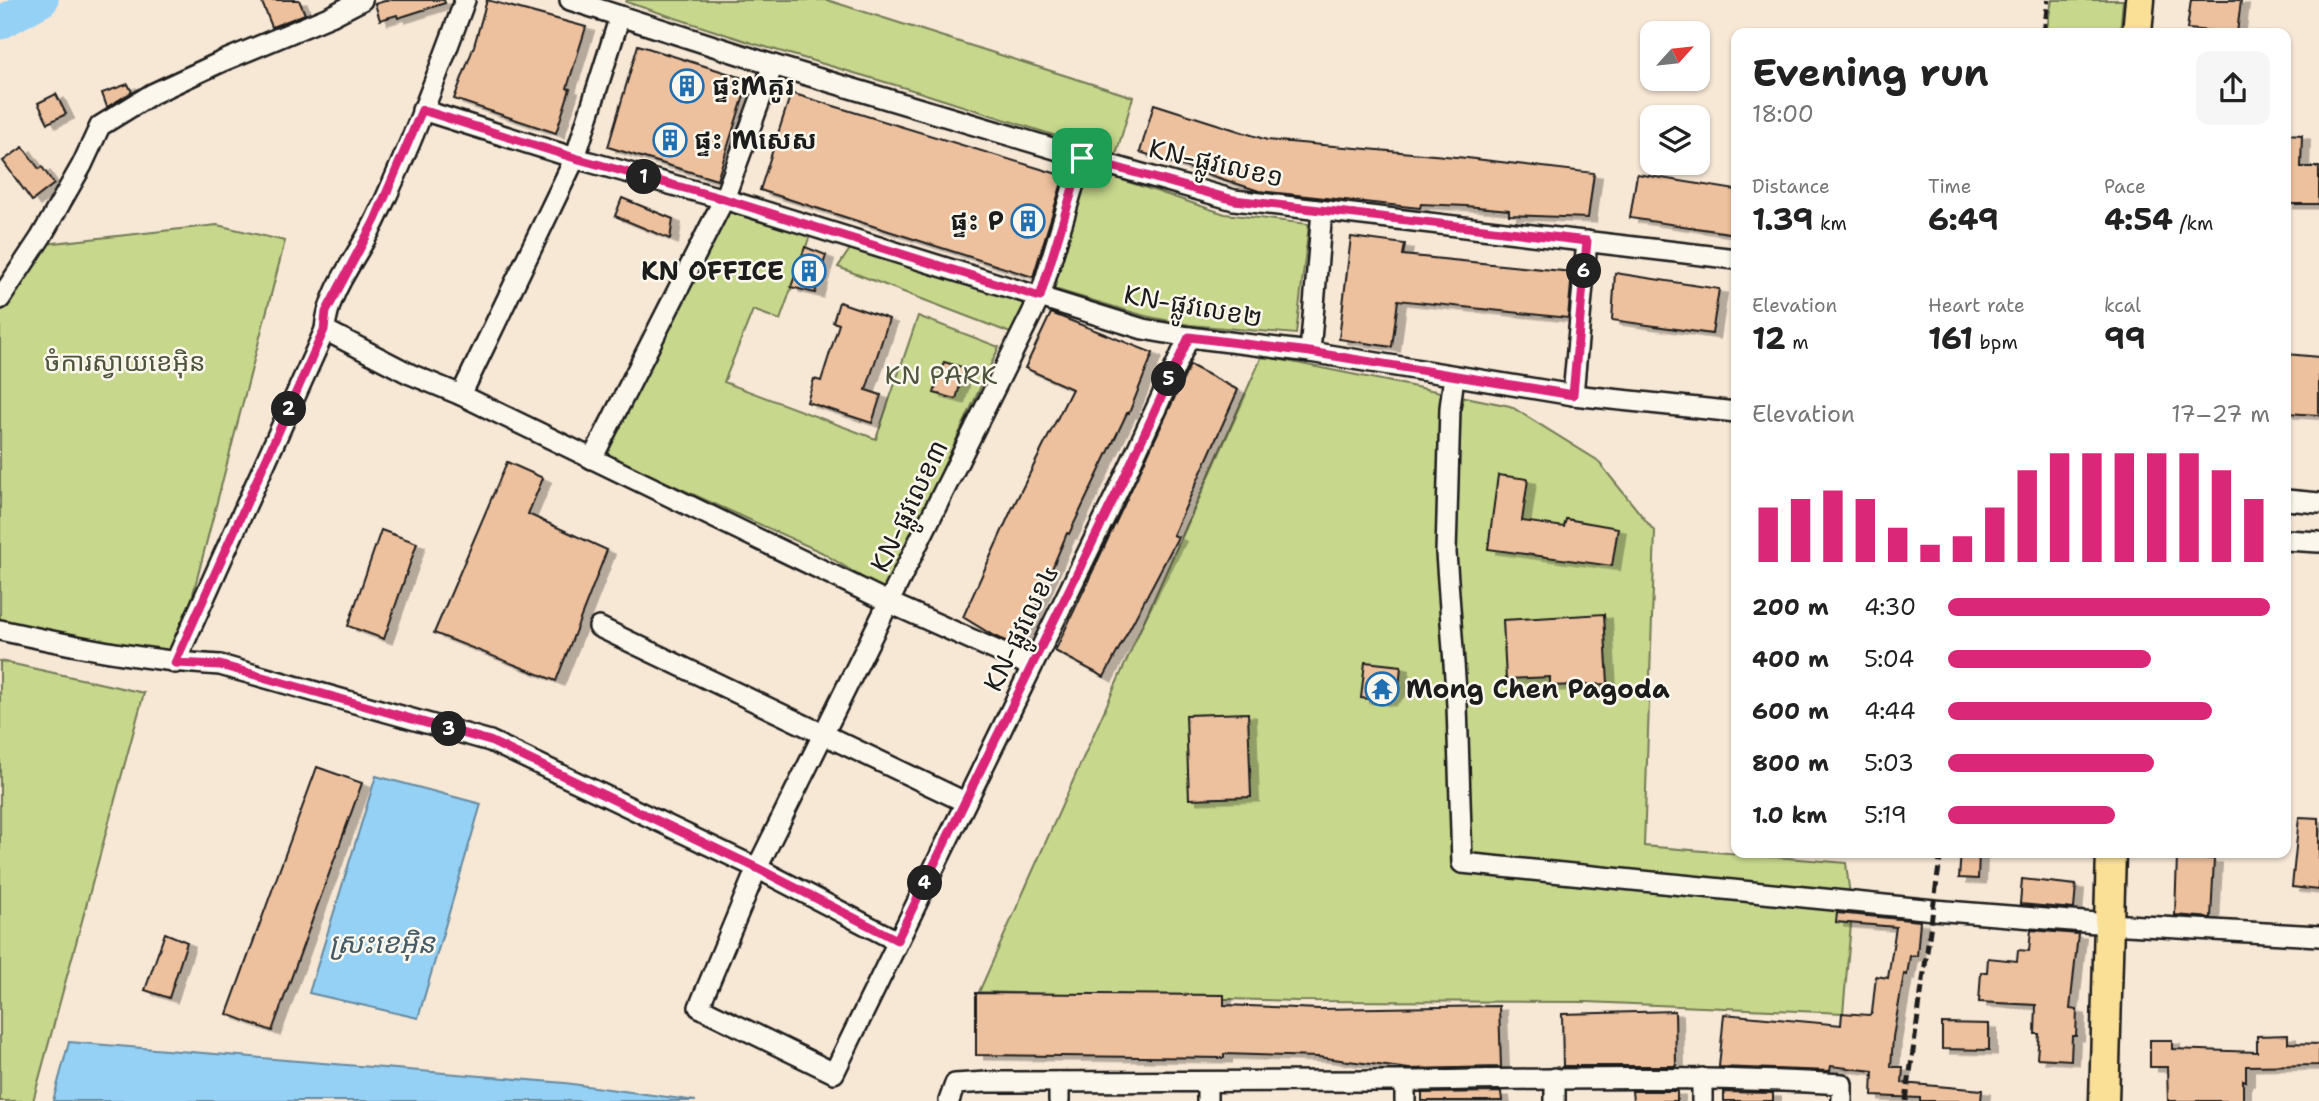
<!DOCTYPE html>
<html lang="en">
<head>
<meta charset="utf-8">
<style>
  body { margin:0; font-family:"Shantell Sans","Noto Sans Khmer",sans-serif; background:#f6f6f6; color:#222; height:100vh; display:flex; flex-direction:column; font-size:26px; white-space:nowrap }
  * { box-sizing:border-box; margin:0 }
  p { font-size:23px; color:#767676 }
  .icon { flex:none; width:38px; height:38px; fill:none; stroke:currentColor; stroke-width:2; stroke-linecap:round; stroke-linejoin:round }
  .map { position:relative; flex:1; overflow:hidden }
  .sheet { position:absolute; left:1731px; top:28px; width:560px; height:830px; display:flex; flex-direction:column; background:#fff; border-radius:14px; box-shadow:0 2px 5px #0004 }
  .sheet>* { flex:none }
  .needle { width:46px; rotate:63deg }
  .controls { position:absolute; left:1640px; top:21px; display:grid; gap:14px }
  .controls a { display:grid; place-items:center; width:70px; height:70px; border-radius:14px; background:#fff; box-shadow:0 2px 5px #0004; font-size:35px }
  .pin { position:absolute; display:grid; place-items:center; width:60px; height:60px; color:#fff; margin:-30px; border-radius:14px; box-shadow:0 4px 10px #0006 }
  .km { position:absolute; width:35px; height:35px; margin:-18px; border-radius:50%; background:#222; color:#fff; font-size:19px; line-height:35px; text-align:center }
  .round { display:grid; place-items:center; flex:none; width:74px; height:74px; border-radius:14px; background:#f6f6f6 }
  .summary { display:flex; align-items:center; justify-content:space-between; height:119px; padding:0 21px }
  h1 { font-size:38px; font-weight:700; line-height:52px }
  .metrics { display:grid; grid-template-columns:repeat(3,1fr); gap:10px; height:119px; padding:7px 21px }
  .metrics div { display:grid; align-content:center }
  .metrics b { font-size:30px; font-weight:700 }
  .metrics small { font-size:19px; font-weight:400 }
  .metrics p { font-size:19px }
  .chart { height:196px; padding:14px 21px }
  .chart p { display:flex; justify-content:space-between }
  .chart svg { width:100%; height:126px; margin-top:7px; stroke:#db2777; stroke-width:6 }
  ul { padding:0 21px; list-style:none; font-size:23px }
  li { display:grid; grid-template-columns:112px 84px 1fr; align-items:center; height:52px }
  li i { height:18px; border-radius:9px; background:#db2777 }
  .map>svg:first-child { display:block }
  .green { fill:#c7d78c; stroke:#727a54; stroke-width:2 }
  .water { fill:#95d1f5; stroke:#65899e; stroke-width:2 }
  .lines { fill:none; stroke-linecap:round; stroke-linejoin:round }
  .river { stroke:#95d1f5; stroke-width:33 }
  .building { fill:#eec19e; stroke:#1c1c1c; stroke-width:2; filter:url(#shadow) }
  .minor-casing { stroke:#1c1c1c; stroke-width:24 }
  .highway-casing { stroke:#1c1c1c; stroke-width:33 }
  .minor { stroke:#fbf7ec; stroke-width:19 }
  .highway { stroke:#fadf96; stroke-width:28 }
  .rail { stroke:#1c1c1c; stroke-width:5; stroke-dasharray:10 5; stroke-linecap:butt }
  .route-casing { stroke:#fff; stroke-width:14 }
  .route { stroke:#db2777; stroke-width:9 }
  .labels { text-anchor:middle; stroke-width:5; stroke-linejoin:round; paint-order:stroke }
  .poi-label { font-size:26px; font-weight:bold; fill:#1c1c1c; stroke:#fbf7ec; text-anchor:start }
  .street-label { font-size:26px; fill:#1c1c1c; stroke:#fbf7ec }
  .park-label { font-size:26px; fill:#4f543e; stroke:#fbf7ec }
  .water-label { font-size:28px; font-style:italic; fill:#465b68; stroke:#fbf7ec }
</style>
</head>
<body>
<div class="map">
<svg width="2319" height="1101" viewBox="0 0 2319 1101">
  <defs>
    <filter id="shadow"><feDropShadow dx="8" dy="4.5" stdDeviation="0" flood-color="#0004"/></filter>
  </defs>
  <rect width="100%" height="100%" fill="#f7e7d5"/>
  <filter id="ink" filterUnits="userSpaceOnUse"><feTurbulence type="fractalNoise" baseFrequency=".0143" numOctaves="2"/><feDisplacementMap in="SourceGraphic" scale="14" xChannelSelector="R" yChannelSelector="G"/><feConvolveMatrix kernelMatrix="1 2 1 2 8 2 1 2 1" color-interpolation-filters="sRGB"/></filter>
  <g filter="url(#ink)">
    <g class="green">
      <path d="M627 0H827L1133 97 1116 155 919 92 752 43 626 2Z"/>
      <path d="M2052 0H2123L2120 33H2046Z"/>
      <path d="M1089 169 1225 214 1309 224 1296 334 1190 325 1145 316 1054 289Z"/>
      <path d="M727 204 813 227 780 320 753 310 724 382 876 439 918 316 999 347 886 592 821 552 606 455Z"/>
      <path d="M217 225 285 241 175 663 0 629V305L45 244Z"/>
      <path d="M854 243 1030 300 1013 334 838 267Z"/>
      <path d="M1262 356 1510 406 1597 460 1655 532 1644 846 1846 863 1852 913 1843 1013 1587 1002 1297 1001 979 992Z"/>
      <path d="M0 661 144 693 33 1101H0Z"/>
    </g>
    <g class="water">
      <path d="M376 776 481 804 418 1018 309 993Z"/>
      <path d="M69 1042 565 1083 696 1101H53Z"/>
    </g>
    <g class="lines">
      <path class="river" d="M0 23 42 0"/>
    </g>
    <g class="building">
      <path d="M261 0H299L305 14 272 27Z"/>
      <path d="M388 0H444L445 3 398 18 397 15 380 20 375 4Z"/>
      <path d="M487 0 586 27 567 88 570 89 556 133 454 99 474 46Z"/>
      <path d="M2191 0H2241L2237 33 2187 29Z"/>
      <path d="M638 45 749 80 717 180 608 147Z"/>
      <path d="M128 84 132 92 107 107 102 93Z"/>
      <path d="M791 93 1064 176 1033 277 760 190Z"/>
      <path d="M56 94 66 114 48 123 38 103Z"/>
      <path d="M1154 104 1267 140 1467 158 1594 173 1588 218 1509 215V210L1466 206 1421 204 1420 208 1259 191 1140 152Z"/>
      <path d="M2286 134 2302 135 2301 167H2319V204H2286Z"/>
      <path d="M23 147 39 169 42 167 54 184 32 201 3 161Z"/>
      <path d="M1637 174 1736 190V234L1630 218Z"/>
      <path d="M622 198 673 219 670 239 615 216Z"/>
      <path d="M1351 237 1405 244 1403 255 1572 272 1568 318 1398 300 1392 347 1339 339Z"/>
      <path d="M805 247 826 255 815 293 791 287Z"/>
      <path d="M1615 273 1719 289 1712 334 1612 320Z"/>
      <path d="M839 302 889 319 866 390 881 395 872 423 807 402 814 379 821 381 839 324 833 322Z"/>
      <path d="M1051 313 1153 353 1129 413H1127L1069 534 1067 533 1019 647 994 636 963 617 1011 511 1072 389 1025 368Z"/>
      <path d="M2286 354 2319 357V415L2286 413Z"/>
      <path d="M944 362 965 368 956 399 934 393Z"/>
      <path d="M1190 365 1238 390 1173 535 1178 537 1104 677 1055 651Z"/>
      <path d="M507 462 543 478 528 514 607 550 556 681 434 633Z"/>
      <path d="M1498 475 1528 479 1522 521 1564 527 1566 519 1618 528 1612 566 1488 549Z"/>
      <path d="M381 530 417 543 384 639 348 626Z"/>
      <path d="M1604 614 1608 684 1550 686V677L1506 679 1503 620Z"/>
      <path d="M1365 662 1401 666 1399 689 1387 701 1361 698Z"/>
      <path d="M1248 713 1251 797 1189 799 1186 715Z"/>
      <path d="M317 767 362 783 272 1031 227 1014Z"/>
      <path d="M2299 817 2319 818V890L2292 887Z"/>
      <path d="M1961 852H1979L1978 879 1959 878Z"/>
      <path d="M2177 857 2214 859 2211 918 2175 915Z"/>
      <path d="M2022 879 2076 885 2074 909 2020 904Z"/>
      <path d="M1837 913 1920 921 1917 956H1910L1907 975 1904 974 1893 1037 1891 1067H1903L1902 1083 1982 1090 1981 1101H1920V1098L1872 1096 1873 1071 1831 1066 1830 1071 1719 1067 1724 1014 1841 1025 1842 1013 1869 1015 1872 1013 1876 976 1888 978 1896 927 1836 922Z"/>
      <path d="M2031 930 2078 934 2070 1009 2077 1010 2076 1036H2072L2071 1060 2037 1058 2039 1034H2035L2036 1005 1979 1002 1981 972H1987L1988 958 2017 961 2018 950 2029 951Z"/>
      <path d="M165 933 187 942 169 998 145 990Z"/>
      <path d="M976 993 1224 995V1005L1320 1009 1499 1006 1501 1067 1409 1069 1318 1057 1224 1054V1058L976 1055Z"/>
      <path d="M1675 1011 1676 1066H1563L1562 1014Z"/>
      <path d="M1942 1023 1989 1024V1050L1942 1049Z"/>
      <path d="M2288 1035V1043L2319 1044V1065L2246 1066V1081L2243 1080V1101H2168L2167 1067H2150V1040H2172V1049L2257 1052V1036Z"/>
      <path d="M1632 1091H1677V1101H1633Z"/>
      <path d="M1501 1092 1502 1101H1422V1093Z"/>
      <path d="M1724 1092 1773 1093V1101H1724Z"/>
    </g>
    <g class="lines">
      <defs>
        <g id="minor">
          <path d="M465 0C438 74 410 148 376 219 359 255 327 291 325 330L410 374 461 395 890 603 1031 666"/>
          <path d="M570 0 773 65 1082 157 1234 200 1736 259"/>
          <path d="M422 110 575 158 724 199 1143 329 1189 337 1310 352 1573 395 1736 412"/>
          <path d="M1082 157 1040 297 757 868 699 1007 834 1073 1125 476 1189 337"/>
          <path d="M0 299 41 237 82 165 100 126 152 94 223 61 331 16 362 0"/>
          <path d="M1310 352 1322 211"/>
          <path d="M1454 376 1450 408 1446 553 1457 705 1462 863 1934 910 2109 924 2319 936"/>
          <path d="M461 395 575 158 620 16"/>
          <path d="M1573 395 1587 241"/>
          <path d="M592 459 724 199 773 65"/>
          <path d="M2286 500 2319 503"/>
          <path d="M2286 540 2319 542"/>
          <path d="M599 627 965 802"/>
          <path d="M0 630C73 646 146 661 220 665L490 741 757 868 897 941"/>
          <path d="M175 663 325 330"/>
          <path d="M1555 1078V1101"/>
          <path d="M1702 1078V1101"/>
          <path d="M1405 1081V1101"/>
          <path d="M1059 1082V1101"/>
          <path d="M1207 1083V1101"/>
          <path d="M949 1101 955 1084 987 1082C1125 1082 1263 1082 1401 1081 1548 1079 1695 1075 1842 1084V1101"/>
        </g>
        <g id="highway">
          <path d="M2137 33 2140 0"/>
          <path d="M2104 1101 2111 852"/>
        </g>
      </defs>
      <use href="#minor" class="minor-casing"/>
      <use href="#highway" class="highway-casing"/>
      <use href="#minor" class="minor"/>
      <use href="#highway" class="highway"/>
      <g class="rail">
        <path d="M2044 33 2048 0"/>
        <path d="M1906 1101 1941 852"/>
      </g>
    </g>
  </g>
  <g class="lines" filter="url(#ink)">
    <defs>
      <path id="route" d="M422 110 575 158 724 199 1040 297 1082 158 1234 200 1587 241 1573 395 1310 352 1189 337 1125 476 897 940 757 868 490 741 220 665 175 663 324 330 326 312 375 220Z"/>
    </defs>
    <use href="#route" class="route-casing"/>
    <use href="#route" class="route"/>
  </g>
  <defs>
    <symbol id="building-ring" viewBox="-11 -11 22 22"><circle r="9.5" fill="#fbf7ec" stroke="#1f6fb2" stroke-width="1.5"/><path d="M-4-6H4V6H1V3H-1V6H-4ZM-2.5-4.3h1.7v1.8h-1.7ZM.8-4.3h1.7v1.8H.8ZM-2.5-1h1.7V.8h-1.7ZM.8-1h1.7V.8H.8Z" fill="#1f6fb2"/></symbol>
    <symbol id="temple-ring" viewBox="-11 -11 22 22"><circle r="9.5" fill="#fbf7ec" stroke="#1f6fb2" stroke-width="1.5"/><path d="M0-6L5-2H3V0L6.5 2.5H4V6H1.5V3h-3V6H-4V2.5H-6.5L-3 0V-2H-5Z" fill="#1f6fb2"/></symbol>
  </defs>
  <g fill-rule="evenodd">
    <use href="#building-ring" x="668" y="67" width="38" height="38"/>
    <use href="#building-ring" x="651" y="121" width="38" height="38"/>
    <use href="#building-ring" x="1009" y="202" width="38" height="38"/>
    <use href="#building-ring" x="790" y="252" width="38" height="38"/>
    <use href="#temple-ring" x="1363" y="670" width="38" height="38"/>
  </g>
  <g class="labels">
    <g class="poi-label">
      <text x="712" y="95">ផ្ទះMគូរ</text>
      <text x="694" y="149">ផ្ទះ Mសេស</text>
      <text x="1004" y="230" text-anchor="end">ផ្ទះ P</text>
      <text x="784" y="280" text-anchor="end">KN OFFICE</text>
      <text x="1406" y="698">Mong Chen Pagoda</text>
    </g>
    <g class="street-label">
      <text transform="translate(1216 163) rotate(13)" y="9">KN-ផ្លូវលេខ១</text>
      <text transform="translate(1193 306) rotate(10)" y="9">KN-ផ្លូវលេខ២</text>
      <text transform="translate(909 506) rotate(-64)" y="9">KN-ផ្លូវលេខ៣</text>
      <text transform="translate(1021 628) rotate(-64)" y="9">KN-ផ្លូវលេខ៤</text>
    </g>
    <g class="park-label">
      <text x="125" y="371">ចំការស្វាយខេអ៊ិន</text>
      <text x="941" y="384">KN PARK</text>
    </g>
    <g class="water-label">
      <text x="382" y="953">ស្រះខេអ៊ិន</text>
    </g>
  </g>
</svg>
<div class="controls">
<a><svg class="needle" viewBox="-14 -14 28 28"><path d="M0-13l5 13h-10z" fill="#e53935"/><path d="M0 13l5-13h-10z" fill="#767676"/></svg></a>
<a><svg class="icon" aria-label="layers" viewBox="0 0 24 24"><path d="M12 4l9 5-9 5-9-5zM3 14l9 5 9-5"/></svg></a>
</div>
<div class="pin" style="left:1082px;top:158px;background:#1e9e55"><svg class="icon" aria-label="arrive" viewBox="0 0 24 24"><path d="M6 21V4h12l-3 4 3 4H6"/></svg></div>
<b class="km" style="left:644px;top:177px">1</b>
<b class="km" style="left:289px;top:409px">2</b>
<b class="km" style="left:449px;top:729px">3</b>
<b class="km" style="left:925px;top:883px">4</b>
<b class="km" style="left:1169px;top:379px">5</b>
<b class="km" style="left:1584px;top:271px">6</b>
<section class="sheet">
<div class="summary"><div><h1>Evening run</h1><p>18:00</p></div><a class="round"><svg class="icon" aria-label="share" viewBox="0 0 24 24"><path d="M12 15V3M7 8l5-5 5 5M5 13v7h14v-7"/></svg></a></div>
<div class="metrics">
<div><p>Distance</p><b>1.39<small> km</small></b></div>
<div><p>Time</p><b>6:49</b></div>
<div><p>Pace</p><b>4:54<small> /km</small></b></div>
</div>
<div class="metrics">
<div><p>Elevation</p><b>12<small> m</small></b></div>
<div><p>Heart rate</p><b>161<small> bpm</small></b></div>
<div><p>kcal</p><b>99</b></div>
</div>
<div class="chart"><p><span>Elevation</span>17–27 m</p>
<svg viewBox="0 0 160 44" preserveAspectRatio="none"><path d="M5 44V25M15 44V22M25 44V19M35 44V22M45 44V32M55 44V38M65 44V35M75 44V25M85 44V12M95 44V6M105 44V6M115 44V6M125 44V6M135 44V6M145 44V12M155 44V22"/></svg>
</div>
<ul>
<li><b>200 m</b>4:30<i style="width:100%"></i></li>
<li><b>400 m</b>5:04<i style="width:63%"></i></li>
<li><b>600 m</b>4:44<i style="width:82%"></i></li>
<li><b>800 m</b>5:03<i style="width:64%"></i></li>
<li><b>1.0 km</b>5:19<i style="width:52%"></i></li>
</ul>
</section>
</div>
</body>
</html>
